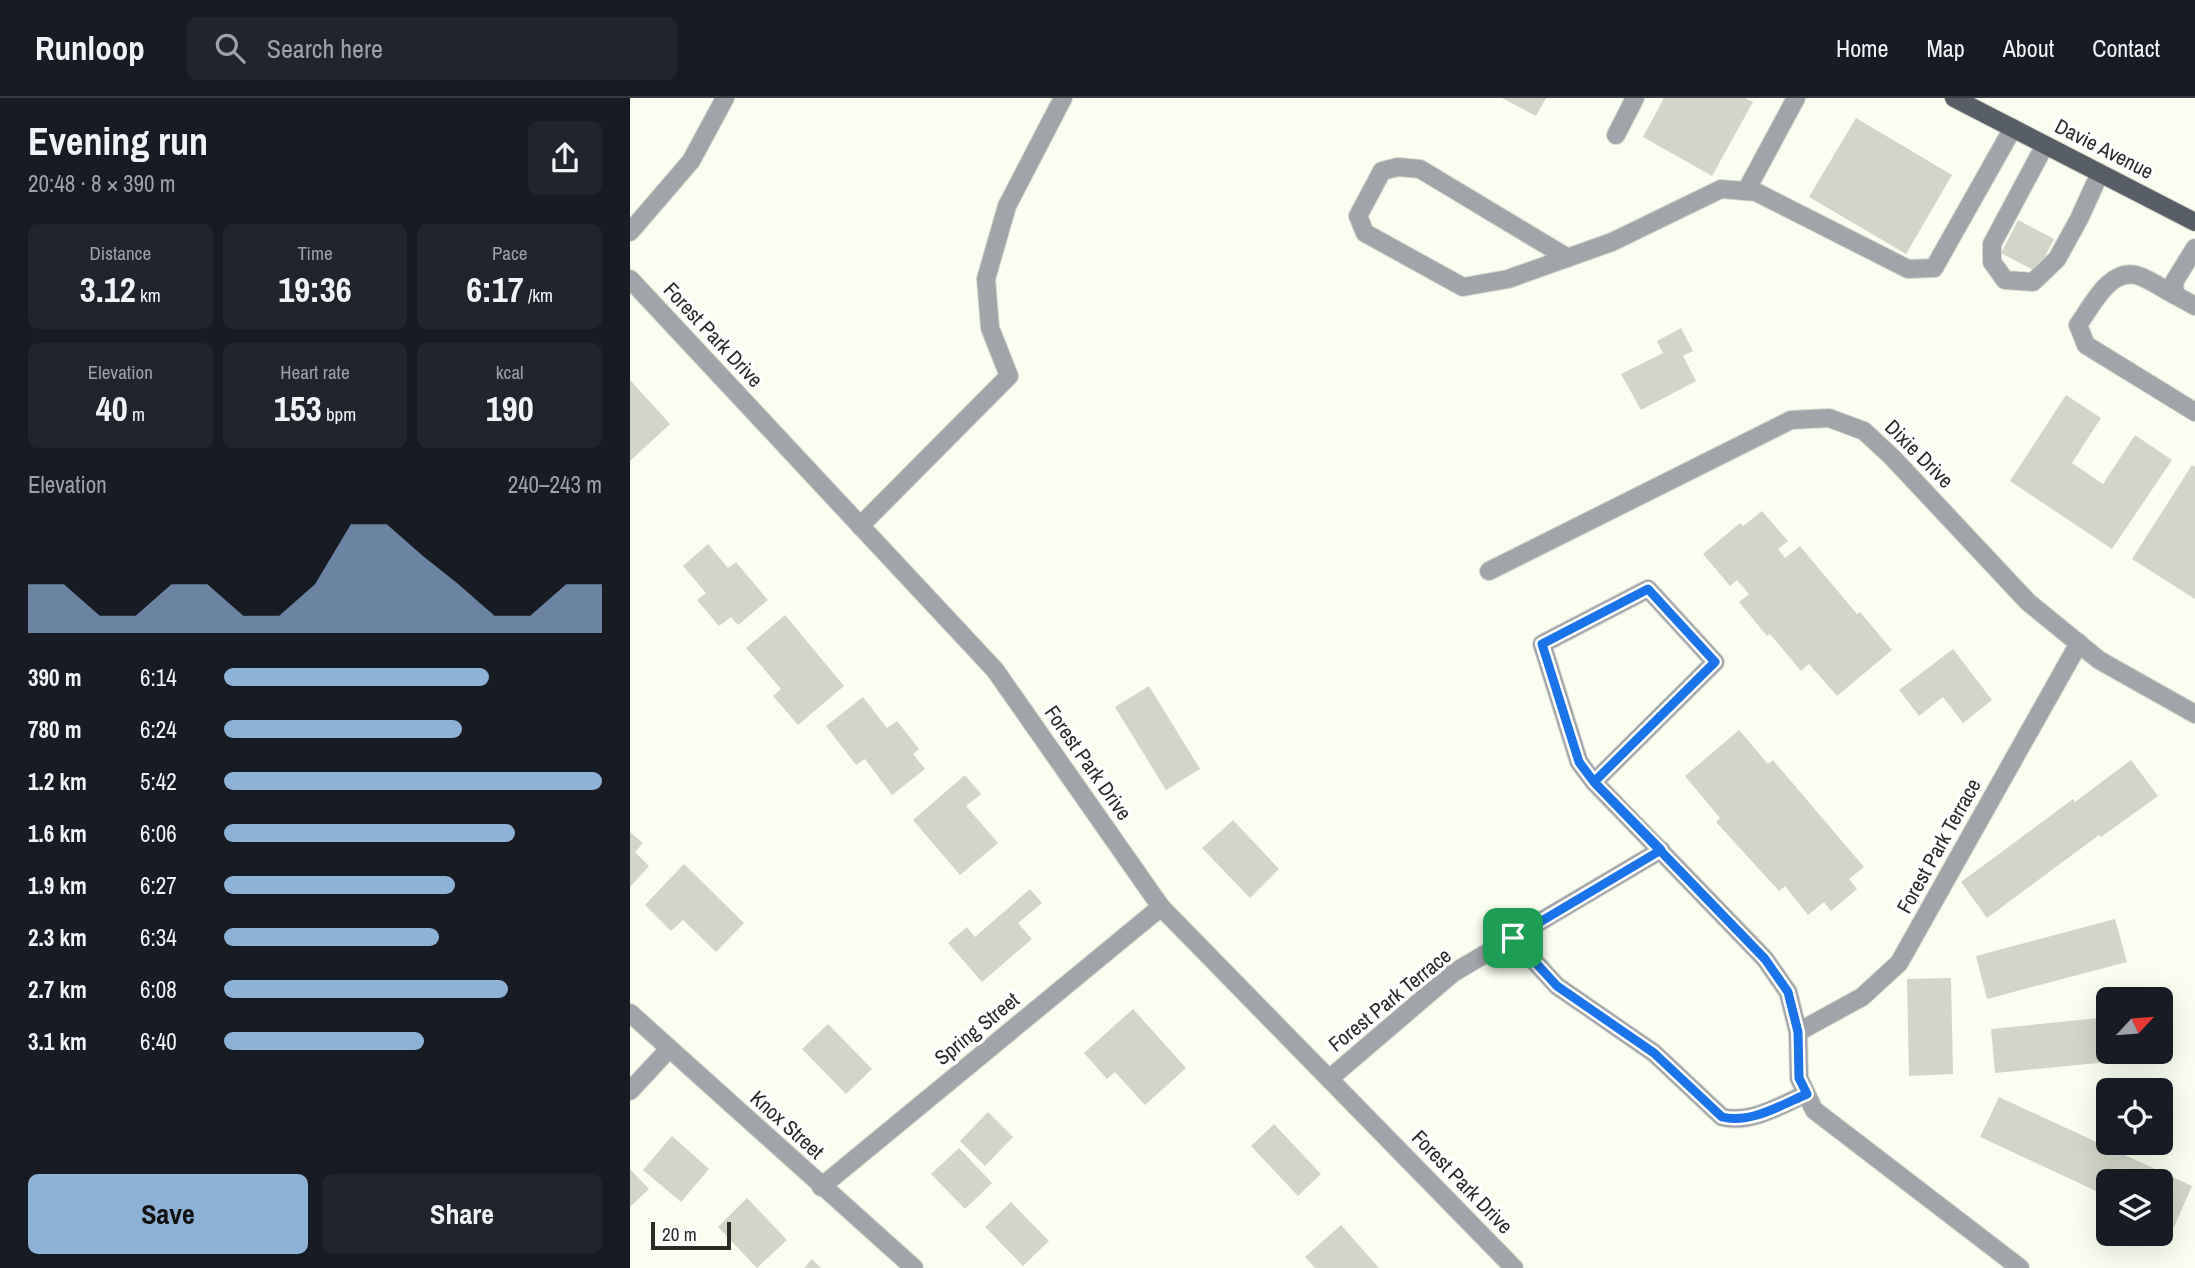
<!DOCTYPE html>
<html lang="en">
<head>
<meta charset="utf-8">
<style>
  body { margin:0; font-family:"Archivo Narrow",sans-serif; background:#20242c; color:#f1f3f6; height:100vh; display:flex; flex-direction:column; font-size:26px; white-space:nowrap }
  * { box-sizing:border-box; margin:0 }
  p { font-size:23px; color:#9ea1a6 }
  .icon { flex:none; width:38px; height:38px; fill:none; stroke:currentColor; stroke-width:2; stroke-linecap:round; stroke-linejoin:round }
  .map { position:relative; flex:1; overflow:hidden }
  .drawer { display:flex; flex-direction:column; background:#171b24; width:630px }
  .drawer>* { flex:none }
  .needle { width:46px; rotate:64deg }
  .tools { position:absolute; left:1466px; top:889px; display:grid; gap:14px }
  .tools a { display:grid; place-items:center; width:77px; height:77px; border-radius:10px; background:#171b24; box-shadow:0 7px 28px #0002; font-size:35px }
  .scale { position:absolute; left:21px; bottom:18px; width:80px; box-sizing:border-box; padding-left:7px; border:4px solid #2a2c27; border-top:0; font-size:19px; line-height:24px; white-space:nowrap; color:#2a2c27; -webkit-text-stroke:5px #fff; paint-order:stroke }
  .pin { position:absolute; display:grid; place-items:center; width:60px; height:60px; color:#fff; margin:-30px; border-radius:14px; box-shadow:0 4px 10px #0006 }
  .round { display:grid; place-items:center; flex:none; width:74px; height:74px; border-radius:10px; background:#20242c }
  .headline { display:flex; align-items:center; justify-content:space-between; height:119px; padding:0 28px }
  h1 { font-size:38px; font-weight:800; line-height:52px }
  .figures { display:grid; grid-template-columns:repeat(3,1fr); gap:10px; height:119px; padding:7px 28px }
  .figures div { display:grid; align-content:center; border-radius:10px; background:#20242c; text-align:center }
  .figures b { font-size:35px; font-weight:800 }
  .figures small { font-size:19px; font-weight:400 }
  .figures p { font-size:19px }
  .chart { height:196px; padding:14px 28px }
  .chart p { display:flex; justify-content:space-between }
  .chart svg { width:100%; height:126px; margin-top:7px; fill:#8eb1d6; opacity:.7 }
  .primary-button { display:flex; gap:14px; margin-top:auto; padding:14px 28px }
  .primary-button a { flex:1; height:80px; border-radius:10px; background:#8eb1d6; color:#111; font-size:28px; font-weight:800; line-height:80px; text-align:center }
  .primary-button a+a { background:#20242c; color:#f1f3f6 }
  ul { padding:0 28px; list-style:none; font-size:23px }
  li { display:grid; grid-template-columns:112px 84px 1fr; align-items:center; height:52px }
  li i { height:18px; border-radius:9px; background:#8eb1d6 }
  header { display:flex; align-items:center; gap:42px; box-sizing:border-box; height:98px; padding:0 35px; background:#171b24; border-bottom:2px solid #363941 }
  header strong { font-size:33px }
  nav { display:flex; gap:38px; margin-inline-start:auto; font-size:24px }
  .search { width:490px; height:63px; background:#20242c; display:flex; align-items:center; gap:18px; box-sizing:border-box; padding:0 24px; border-radius:10px; color:#9ea1a6; font-size:26px }
  main { display:flex; flex:1; min-height:0 }
  .map>svg:first-child { display:block }
  .building { fill:#d2d6c9 }
  .lines { fill:none; stroke-linecap:round; stroke-linejoin:round }
  .minor-casing { stroke:#d5d8cc; stroke-width:20 }
  .major-casing { stroke:#d5d8cc; stroke-width:20 }
  .minor { stroke:#a1a5a9; stroke-width:18 }
  .major { stroke:#575e66; stroke-width:18 }
  .route-casing { stroke:#fff; stroke-width:14 }
  .route { stroke:#1a73e8; stroke-width:9 }
  .labels { text-anchor:middle; stroke-width:7; stroke-linejoin:round; paint-order:stroke }
  .street-label { font-size:21px; fill:#2a2c27; stroke:#fff }
</style>
</head>
<body>
<header>
<strong>Runloop</strong>
<div class="search"><svg class="icon" aria-label="search" viewBox="0 0 24 24"><circle cx="10" cy="10" r="6"/><path d="M15 15l6 6"/></svg>Search here</div>
<nav><a>Home</a><a>Map</a><a>About</a><a>Contact</a></nav>
</header>
<main>
<section class="drawer">
<div class="headline"><div><h1>Evening run</h1><p>20:48 · 8 × 390 m</p></div><a class="round"><svg class="icon" aria-label="share" viewBox="0 0 24 24"><path d="M12 15V3M7 8l5-5 5 5M5 13v7h14v-7"/></svg></a></div>
<div class="figures">
<div><p>Distance</p><b>3.12<small> km</small></b></div>
<div><p>Time</p><b>19:36</b></div>
<div><p>Pace</p><b>6:17<small> /km</small></b></div>
</div>
<div class="figures">
<div><p>Elevation</p><b>40<small> m</small></b></div>
<div><p>Heart rate</p><b>153<small> bpm</small></b></div>
<div><p>kcal</p><b>190</b></div>
</div>
<div class="chart"><p><span>Elevation</span>240–243 m</p>
<svg viewBox="0 0 160 44" preserveAspectRatio="none"><path d="M0 44V27L10 27L20 38L30 38L40 27L50 27L60 38L70 38L80 27L90 6L100 6L110 17L120 27L130 38L140 38L150 27L160 27V44z"/></svg>
</div>
<ul>
<li><b>390 m</b>6:14<i style="width:70%"></i></li>
<li><b>780 m</b>6:24<i style="width:63%"></i></li>
<li><b>1.2 km</b>5:42<i style="width:100%"></i></li>
<li><b>1.6 km</b>6:06<i style="width:77%"></i></li>
<li><b>1.9 km</b>6:27<i style="width:61%"></i></li>
<li><b>2.3 km</b>6:34<i style="width:57%"></i></li>
<li><b>2.7 km</b>6:08<i style="width:75%"></i></li>
<li><b>3.1 km</b>6:40<i style="width:53%"></i></li>
</ul>
<div class="primary-button"><a>Save</a><a>Share</a></div>
</section>
<div class="map">
<svg width="1565" height="1170" viewBox="0 0 1565 1170">
  <rect width="100%" height="100%" fill="#fafef0"/>
  <g class="building">
    <path d="M872 0H916L906 18Z"/>
    <path d="M1034 0H1115L1123 4 1082 78 1013 39Z"/>
    <path d="M1226 20 1322 77 1276 156 1179 99Z"/>
    <path d="M1388 122 1424 141 1407 174 1371 155Z"/>
    <path d="M1051 230 1063 253 1053 258 1066 283 1011 312 991 276 1033 255 1027 243Z"/>
    <path d="M0 282 40 326 0 363Z"/>
    <path d="M1436 297 1471 320 1442 365 1473 386 1505 337 1542 362 1482 451 1380 383Z"/>
    <path d="M1562 367 1565 369V501L1502 461Z"/>
    <path d="M1132 413 1158 443 1148 451 1155 460 1170 448 1227 516 1230 514 1262 552 1207 598 1179 566 1171 573 1140 536 1137 538 1109 504 1119 496 1107 482 1100 488 1073 456 1110 425 1113 428Z"/>
    <path d="M78 446 98 470 106 464 138 502 108 527 101 519 89 528 67 502 76 495 53 468Z"/>
    <path d="M155 517 214 588 168 627 143 598 151 591 116 550Z"/>
    <path d="M1323 551 1362 602 1333 625 1313 599 1289 618 1269 592Z"/>
    <path d="M519 588 570 671 536 692 485 609Z"/>
    <path d="M233 599 257 630 267 623 289 651 283 656 295 671 262 697 235 661 226 667 196 628Z"/>
    <path d="M1109 632 1138 666 1143 662 1234 769 1219 781 1227 791 1201 813 1194 804 1178 817 1155 788 1149 793 1086 724 1090 720 1055 678Z"/>
    <path d="M1501 662 1528 698 1471 739 1469 737 1357 820 1331 784 1443 701 1445 704Z"/>
    <path d="M335 677 351 696 336 708 368 745 330 777 283 722Z"/>
    <path d="M603 722 649 771 620 800 572 750Z"/>
    <path d="M0 734 13 745 5 754 19 768 0 789Z"/>
    <path d="M54 766 114 825 86 854 53 822 41 833 15 807Z"/>
    <path d="M400 791 412 805 388 825 402 841 352 884 318 845 337 829 345 839Z"/>
    <path d="M1485 821 1497 864 1357 901 1346 858Z"/>
    <path d="M1321 880 1323 976 1279 978 1277 881Z"/>
    <path d="M503 911 556 970 515 1007 485 974 477 981 454 955Z"/>
    <path d="M1479 919V954H1508V961L1365 975 1361 931Z"/>
    <path d="M198 926 242 971 216 996 172 951Z"/>
    <path d="M1369 999 1562 1088 1544 1129 1531 1123V1083H1479V1099L1350 1039Z"/>
    <path d="M358 1014 383 1039 355 1068 330 1043Z"/>
    <path d="M644 1026 691 1076 668 1098 621 1048Z"/>
    <path d="M42 1038 79 1071 51 1104 13 1072Z"/>
    <path d="M329 1050 362 1085 335 1111 301 1076Z"/>
    <path d="M0 1071 19 1091 0 1109Z"/>
    <path d="M117 1100 157 1142 127 1170 88 1129Z"/>
    <path d="M381 1104 419 1143 393 1168 355 1129Z"/>
    <path d="M711 1127 749 1170H685L675 1159Z"/>
    <path d="M182 1161 191 1170H174Z"/>
  </g>
  <g class="lines">
    <defs>
      <g id="minor">
        <path d="M986 37 1005 0"/>
        <path d="M1415 47 1362 146V164L1375 182 1403 184 1427 161 1449 121 1470 75"/>
        <path d="M1116 93 1166 0"/>
        <path d="M0 134 61 63 95 0"/>
        <path d="M1565 150 1544 184 1545 197 1565 208"/>
        <path d="M938 160 790 71 768 69 752 73 728 118 735 135 833 189 878 181 982 144 1091 91 1126 94 1278 171 1304 170 1383 30"/>
        <path d="M0 181 365 572 531 809 884 1170"/>
        <path d="M1545 197C1533 191 1521 182 1509 178 1480 168 1462 208 1448 227L1456 247 1565 314"/>
        <path d="M230 428 379 278 360 230 356 181 377 108 433 0"/>
        <path d="M859 473 1161 322 1199 320 1234 333 1262 359 1398 504 1469 562 1565 616"/>
        <path d="M964 684 1085 564 1018 491 912 546 949 664 964 684 1135 861 1158 894 1168 934 1169 980 1184 1012 1390 1170"/>
        <path d="M883 840 927 888 1024 955 1092 1019C1121 1026 1151 1007 1176 996"/>
        <path d="M0 915 284 1170"/>
        <path d="M1168 934 1232 899 1269 865 1449 545"/>
        <path d="M699 981 823 875 1031 752"/>
        <path d="M0 993 39 951"/>
        <path d="M191 1089 531 809"/>
      </g>
      <path id="major" d="M1324 0 1565 124"/>
    </defs>
    <use href="#minor" class="minor-casing"/>
    <use href="#major" class="major-casing"/>
    <use href="#minor" class="minor"/>
    <use href="#major" class="major"/>
  </g>
  <g class="lines">
    <defs>
      <path id="route" d="M883 840 927 888 1024 955 1092 1019C1121 1026 1151 1007 1177 996L1169 980 1168 934 1158 894 1135 861 964 684 949 664 912 546 1018 491 1085 564 964 684 1031 752 883 840"/>
    </defs>
    <use href="#route" class="route-casing"/>
    <use href="#route" class="route"/>
  </g>
  <g class="labels">
    <g class="street-label">
      <text transform="translate(1474 51) rotate(27)" y="7">Davie Avenue</text>
      <text transform="translate(83 237) rotate(47)" y="7">Forest Park Drive</text>
      <text transform="translate(1289 356) rotate(45)" y="7">Dixie Drive</text>
      <text transform="translate(458 665) rotate(55)" y="7">Forest Park Drive</text>
      <text transform="translate(1309 748) rotate(-61)" y="7">Forest Park Terrace</text>
      <text transform="translate(760 902) rotate(-39)" y="7">Forest Park Terrace</text>
      <text transform="translate(347 931) rotate(-39)" y="7">Spring Street</text>
      <text transform="translate(157 1027) rotate(42)" y="7">Knox Street</text>
      <text transform="translate(832 1084) rotate(46)" y="7">Forest Park Drive</text>
    </g>
  </g>
</svg>
<div class="tools">
<a><svg class="needle" viewBox="-14 -14 28 28"><path d="M0-13l5 13h-10z" fill="#e53935"/><path d="M0 13l5-13h-10z" fill="#9ea1a6"/></svg></a>
<a><svg class="icon" aria-label="locate" viewBox="0 0 24 24"><circle cx="12" cy="12" r="6"/><path d="M12 2v4M12 18v4M2 12h4M18 12h4"/></svg></a>
<a><svg class="icon" aria-label="layers" viewBox="0 0 24 24"><path d="M12 4l9 5-9 5-9-5zM3 14l9 5 9-5"/></svg></a>
</div>
<div class="scale">20 m</div>
<div class="pin" style="left:883px;top:840px;background:#1e9e55"><svg class="icon" aria-label="arrive" viewBox="0 0 24 24"><path d="M6 21V4h12l-3 4 3 4H6"/></svg></div>
</div>
</main>
</body>
</html>
